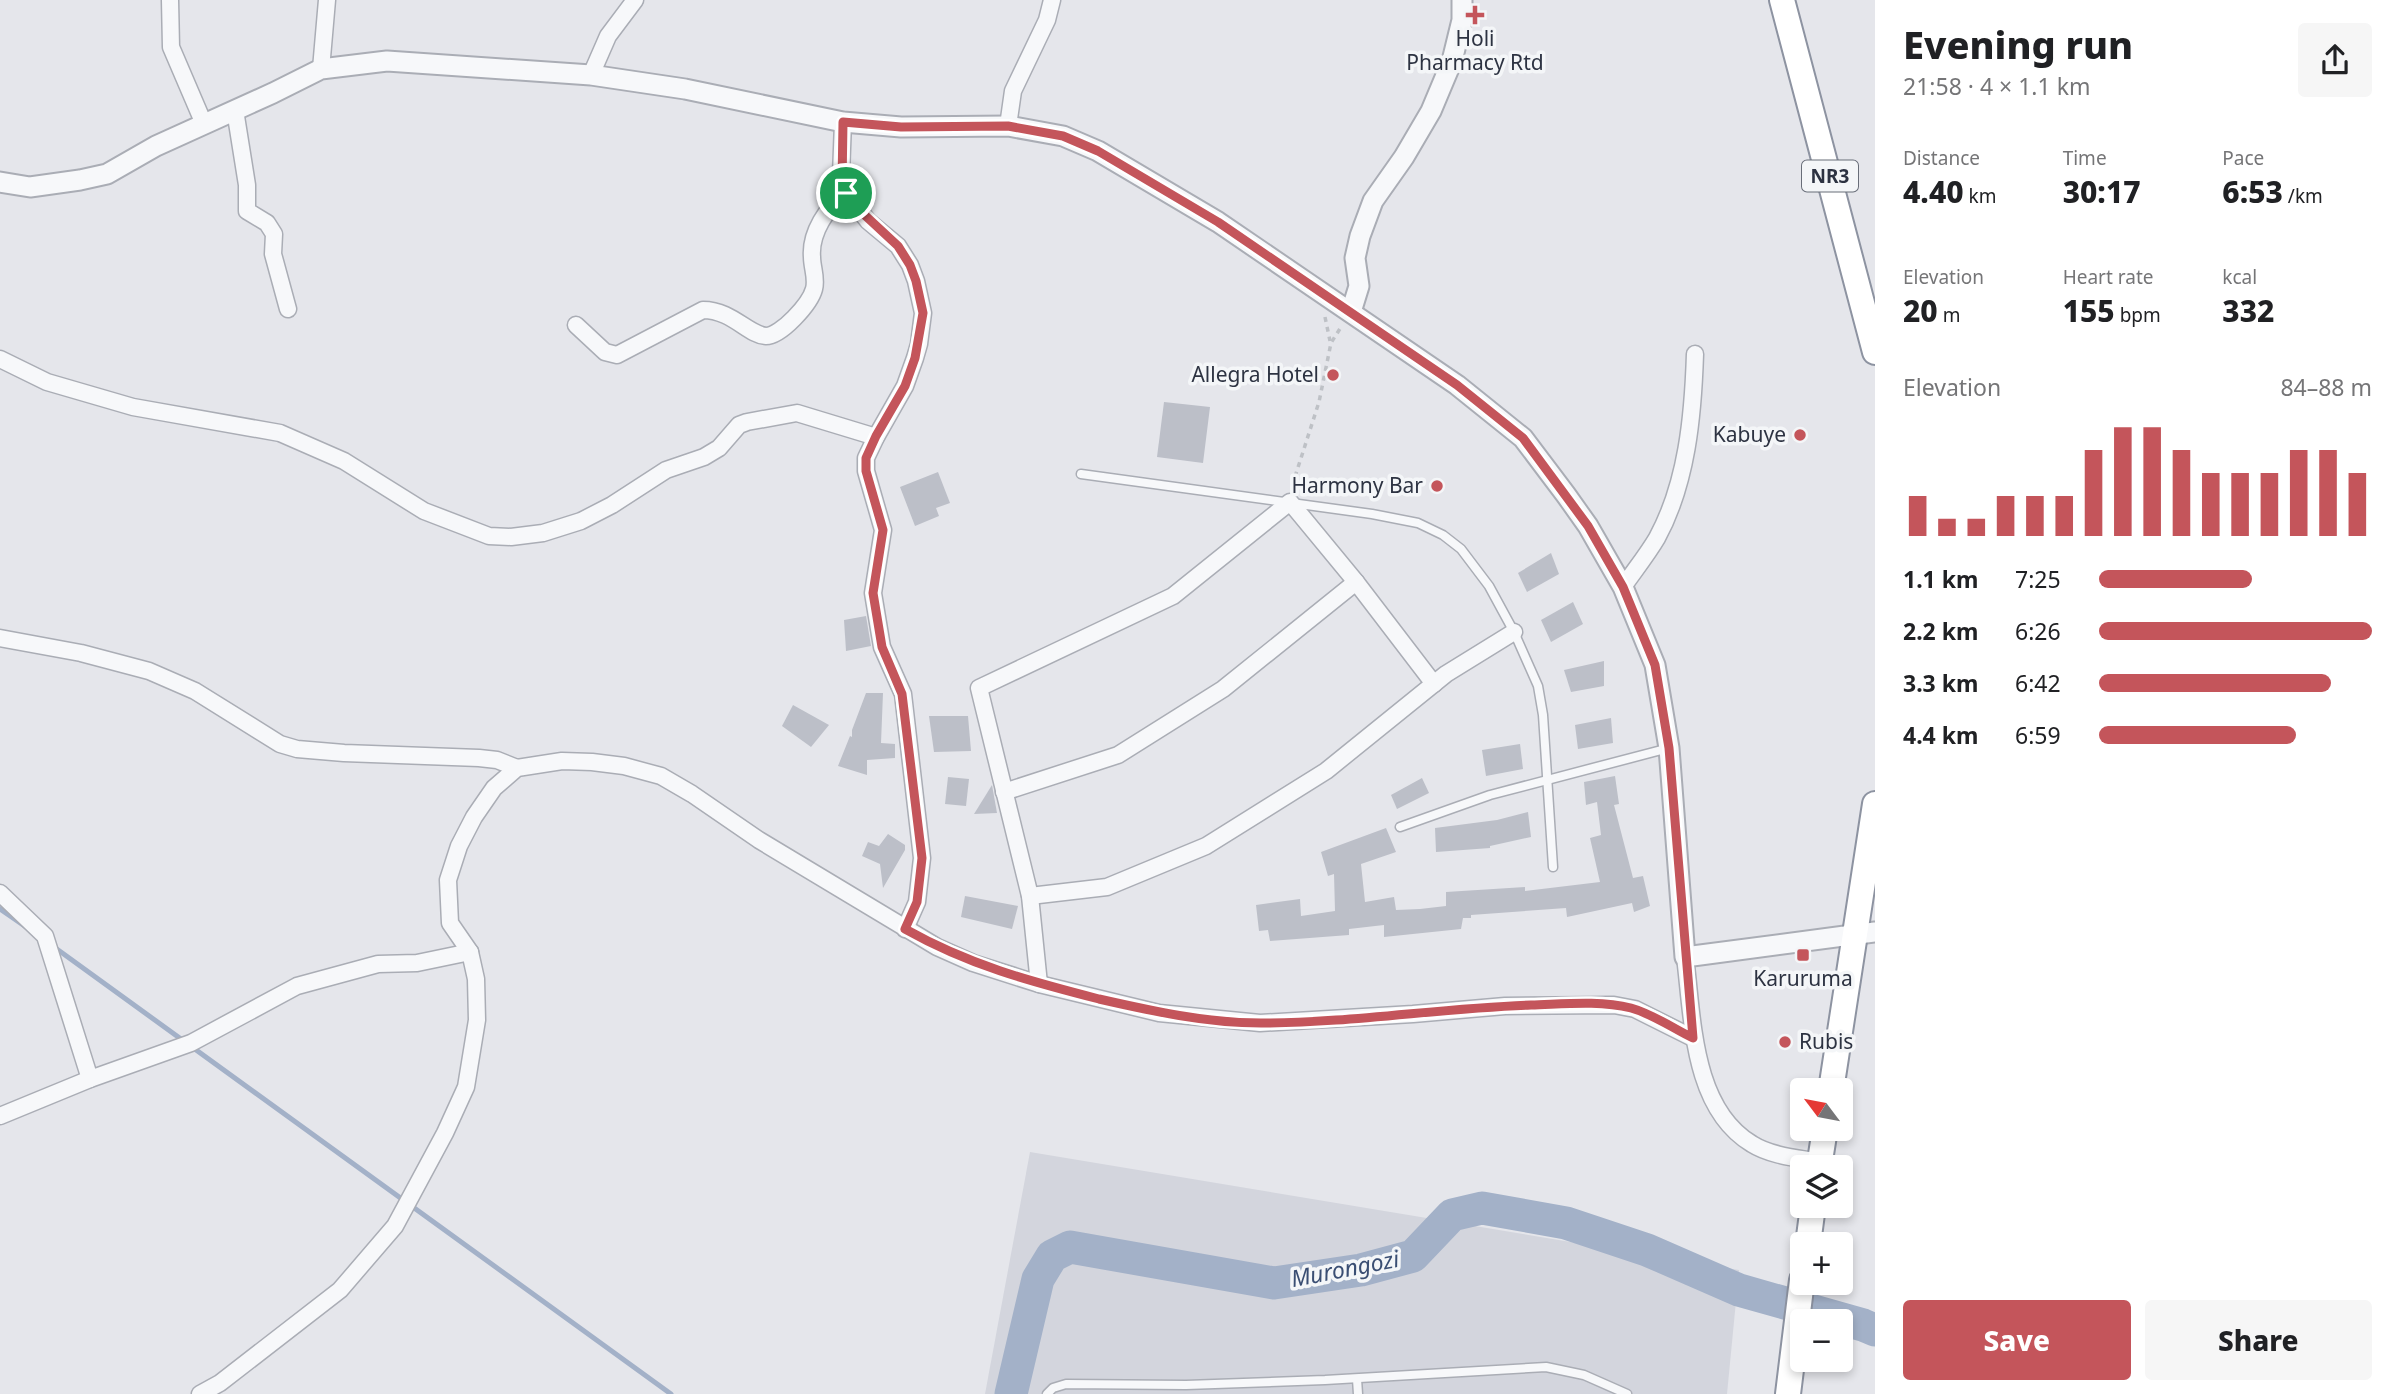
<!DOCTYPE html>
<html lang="en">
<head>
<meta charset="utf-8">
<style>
  body { margin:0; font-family:"Noto Sans",sans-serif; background:#f6f6f6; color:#202124; height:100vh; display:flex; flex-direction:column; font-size:26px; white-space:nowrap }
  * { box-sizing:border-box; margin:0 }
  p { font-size:23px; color:#757577 }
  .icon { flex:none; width:38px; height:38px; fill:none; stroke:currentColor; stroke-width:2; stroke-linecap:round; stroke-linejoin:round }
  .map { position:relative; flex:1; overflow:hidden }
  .drawer { display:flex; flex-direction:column; background:#fff; width:525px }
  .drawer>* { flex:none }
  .needle { width:46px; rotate:302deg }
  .controls { position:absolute; left:1790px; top:1078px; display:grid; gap:14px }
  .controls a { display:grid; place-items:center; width:63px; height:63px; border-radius:7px; background:#fff; box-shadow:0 4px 10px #0003; font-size:35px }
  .pin { position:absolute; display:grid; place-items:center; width:60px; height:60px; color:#fff; margin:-30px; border:4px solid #fff; border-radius:50%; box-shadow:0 2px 7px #0007 }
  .round { display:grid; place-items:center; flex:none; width:74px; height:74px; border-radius:7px; background:#f6f6f6 }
  .headline { display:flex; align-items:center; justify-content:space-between; height:119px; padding:0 28px }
  h1 { font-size:38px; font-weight:800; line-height:52px }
  .stats { display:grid; grid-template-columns:repeat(3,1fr); gap:10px; height:119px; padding:7px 28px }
  .stats div { display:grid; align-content:center }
  .stats b { font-size:30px; font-weight:800 }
  .stats small { font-size:19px; font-weight:400 }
  .stats p { font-size:19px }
  .chart { height:196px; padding:14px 28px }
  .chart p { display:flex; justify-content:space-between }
  .chart svg { width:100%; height:126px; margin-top:7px; stroke:#c4555b; stroke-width:6 }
  .primary-button { display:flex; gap:14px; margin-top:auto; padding:14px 28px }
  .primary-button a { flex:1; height:80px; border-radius:7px; background:#c4555b; color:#fff; font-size:28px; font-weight:800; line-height:80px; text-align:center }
  .primary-button a+a { background:#f6f6f6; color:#202124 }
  ul { padding:0 28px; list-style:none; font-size:23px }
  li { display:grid; grid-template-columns:112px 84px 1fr; align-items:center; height:52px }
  li i { height:18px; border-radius:9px; background:#c4555b }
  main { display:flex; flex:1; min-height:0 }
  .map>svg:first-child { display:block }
  .built { fill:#d3d5dd }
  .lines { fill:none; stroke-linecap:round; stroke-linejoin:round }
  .stream { stroke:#a3b1c8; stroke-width:5 }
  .river { stroke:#a3b1c8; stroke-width:33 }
  .building { fill:#bcbfc8 }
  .service-casing { stroke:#aaadb5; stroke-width:11 }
  .minor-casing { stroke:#aaadb5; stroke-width:19 }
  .tertiary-casing { stroke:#aaadb5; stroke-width:23 }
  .trunk-casing { stroke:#8d93a1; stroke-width:28 }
  .path { stroke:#bec1c6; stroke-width:3.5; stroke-dasharray:5 5; stroke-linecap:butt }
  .service { stroke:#f7f8fa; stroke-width:8 }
  .minor { stroke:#f7f8fa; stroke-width:16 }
  .tertiary { stroke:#f7f8fa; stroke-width:19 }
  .trunk { stroke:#fff; stroke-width:24 }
  .route-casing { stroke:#fff; stroke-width:14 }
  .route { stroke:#c4555b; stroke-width:9 }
  .poi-dot { fill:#c4555b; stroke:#f4f6f8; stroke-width:2.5 }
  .labels { text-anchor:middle; stroke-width:7; stroke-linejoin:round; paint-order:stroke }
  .shield { fill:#f4f6f8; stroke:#696e79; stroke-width:2 }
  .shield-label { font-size:19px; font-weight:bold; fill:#2d3342 }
  .poi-label { font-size:21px; fill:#2d3342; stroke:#f4f6f8; text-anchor:end }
  .water-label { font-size:23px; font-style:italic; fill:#3a4e73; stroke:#f4f6f8 }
</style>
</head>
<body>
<main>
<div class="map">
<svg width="1875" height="1394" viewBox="0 0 1875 1394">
  <rect width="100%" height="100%" fill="#e5e6eb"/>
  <path class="built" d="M1030 1152 1739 1270 1727 1394H985Z"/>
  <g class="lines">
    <g class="stream">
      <path d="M0 909 26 927"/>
      <path d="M54 947 671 1394"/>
    </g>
    <path class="river" d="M1011 1394 1038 1279 1052 1256 1070 1247 1274 1283 1361 1270 1413 1256 1452 1215 1482 1208 1566 1223 1647 1250 1739 1290 1863 1325 1875 1330"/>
  </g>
  <g class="building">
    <path d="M1164 402 1210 407 1203 463 1157 457Z"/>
    <path d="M938 472 950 503 936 508 939 516 915 526 900 487Z"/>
    <path d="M1551 553 1559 574 1527 592 1518 573Z"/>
    <path d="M1573 602 1583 624 1551 642 1541 620Z"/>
    <path d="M866 616 871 646 846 651 844 620Z"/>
    <path d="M1604 661V686L1571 692 1564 670Z"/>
    <path d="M866 693H883L881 743 895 744V758L867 760V775L838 766 850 736 852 737V730Z"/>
    <path d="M793 705 829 725 811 747 782 726Z"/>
    <path d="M929 716H968L971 751 934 752Z"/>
    <path d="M1611 718 1613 743 1578 749 1575 725Z"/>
    <path d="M1520 744 1523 769 1486 776 1482 750Z"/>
    <path d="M1615 776 1619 804 1614 805 1633 878 1643 876 1650 906 1634 912 1632 903 1567 917 1566 908 1471 915V918H1463L1461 929 1384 937V925L1349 929V935L1270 941 1268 930 1259 931 1256 905 1300 899 1301 916 1335 911 1334 874 1328 876 1321 852 1386 828 1396 852 1361 864 1365 902 1394 897 1396 910 1420 909 1446 906V892L1525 887V891L1600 882 1590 838 1601 835 1597 802 1586 805 1584 782Z"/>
    <path d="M948 777 969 779 966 806 945 804Z"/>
    <path d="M1422 778 1429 793 1397 809 1391 795Z"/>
    <path d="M992 785 997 813 974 814Z"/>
    <path d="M1528 812 1531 837 1490 846V848L1436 852 1435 828 1497 820Z"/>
    <path d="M888 834 905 845V850L883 888 880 864 862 856 868 842 879 846Z"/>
    <path d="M965 896 1018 906 1012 929 961 917Z"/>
  </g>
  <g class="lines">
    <defs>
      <g id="service">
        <path d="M1081 474 1372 514 1418 523 1443 535 1461 549 1489 586 1514 632 1538 686 1543 715 1553 867"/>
        <path d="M1400 827 1490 795 1669 748"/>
        <path d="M1357 1379 1358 1394"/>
        <path d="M1047 1394 1053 1388 1066 1384 1186 1385 1325 1380 1546 1367 1584 1375 1627 1394"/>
      </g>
      <g id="minor">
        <path d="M170 0 171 47 204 124"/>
        <path d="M321 69 327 0"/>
        <path d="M591 75 608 36 635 0"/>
        <path d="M235 110 247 185V211L267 223 274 234 273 254 288 309"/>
        <path d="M843 122 841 175 846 193 868 221 898 246 910 265 916 281 923 313 919 344 915 358 905 386 876 437 866 458V471L883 530 873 593 882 647 903 694 922 858 917 902 905 929"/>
        <path d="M1008 126 1013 91 1047 20 1052 0"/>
        <path d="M576 325 605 352 617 355 703 310C732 310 748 335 766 336 781 336 810 304 814 289 817 278 812 268 812 257 810 233 827 207 846 193"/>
        <path d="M0 359 47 382 133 407 280 433 344 461 424 511 489 536 511 537 543 533 581 521 612 505 666 470 704 457 719 448 739 425 747 422 797 413 876 437"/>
        <path d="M1623 587C1634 571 1647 555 1657 538 1687 483 1693 416 1695 354"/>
        <path d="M0 638 81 653 149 671 195 691 280 744 297 749 344 753 479 758 497 760 517 768"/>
        <path d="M1004 792 1118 755 1223 689 1356 582"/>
        <path d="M0 893 45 936 90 1079"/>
        <path d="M1030 896 1107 887 1206 846 1326 771 1446 674 1514 632"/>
        <path d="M1685 957C1693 1019 1692 1108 1752 1144 1771 1156 1798 1158 1820 1162"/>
        <path d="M1039 984 1030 896 979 688 1173 596 1290 502 1356 582 1434 684"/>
        <path d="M0 1116 90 1079 191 1043 297 986 378 964 417 963 470 952"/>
        <path d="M200 1394 220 1383 340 1290 395 1226 445 1133 466 1087 477 1020 476 979 470 952 450 923 448 880 459 846 474 817 494 788 517 768 562 761 592 762 624 766 661 776 692 794 759 840 937 947 973 963 1039 984 1159 1013 1260 1023 1413 1014 1505 1006 1614 1005 1635 1009 1693 1038"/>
      </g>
      <g id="tertiary">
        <path d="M0 182 30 187 80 180 107 174 156 146 273 93 321 69 387 61 591 75 685 89 843 122 901 127 1008 126 1063 136 1098 151 1218 222 1457 385 1523 438 1566 495 1588 526 1623 587 1655 665 1669 748 1685 957 1875 932"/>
        <path d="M1351 312 1359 286 1355 258 1360 236 1373 201 1404 157 1431 111 1452 61 1462 20V0"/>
      </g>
      <g id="trunk">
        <path d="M1782 0 1875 352"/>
        <path d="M1831 1090 1875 804"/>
        <path d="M1819 1167 1825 1129"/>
        <path d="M1808 1244 1813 1206"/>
        <path d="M1788 1394 1802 1280"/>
      </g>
    </defs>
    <use href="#service" class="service-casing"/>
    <use href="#minor" class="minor-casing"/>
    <use href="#tertiary" class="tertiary-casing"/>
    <use href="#trunk" class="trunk-casing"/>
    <g class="path">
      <path d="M1325 317 1330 341"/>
      <path d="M1292 486 1319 402 1331 343 1341 327"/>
    </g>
    <use href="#service" class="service"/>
    <use href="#minor" class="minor"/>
    <use href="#tertiary" class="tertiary"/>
    <use href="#trunk" class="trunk"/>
  </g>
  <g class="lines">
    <defs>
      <path id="route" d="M843 122 901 127 1008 126 1063 136 1098 151 1218 222 1457 385 1523 438 1588 526 1623 587 1655 665 1669 748 1693 1038C1674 1029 1653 1014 1631 1008 1599 1000 1564 1004 1531 1005 1441 1008 1351 1023 1261 1023 1206 1023 1152 1011 1099 999 1029 981 969 965 905 929L917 902 922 858 902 694 882 647 873 593 883 530 866 471V458L876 436 905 386 915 358 923 313 916 281 910 265 898 246 856 207 842 185Z"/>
    </defs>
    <use href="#route" class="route-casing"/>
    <use href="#route" class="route"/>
  </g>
  <g class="poi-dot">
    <path d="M1471.5 4.5h7v7h7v7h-7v7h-7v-7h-7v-7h7z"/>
    <circle cx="1333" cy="375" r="7"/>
    <circle cx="1800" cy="435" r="7"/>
    <circle cx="1437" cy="486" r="7"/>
    <rect x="1796" y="948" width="14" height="14" rx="3.5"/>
    <circle cx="1785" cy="1042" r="7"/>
  </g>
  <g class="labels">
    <rect class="shield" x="1802" y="160.5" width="56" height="31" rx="5"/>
    <g class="shield-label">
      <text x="1830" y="183">NR3</text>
    </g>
    <g class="poi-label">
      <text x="1475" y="46" text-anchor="middle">Holi<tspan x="1475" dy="24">Pharmacy Rtd</tspan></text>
      <text x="1319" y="382">Allegra Hotel</text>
      <text x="1786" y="442">Kabuye</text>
      <text x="1423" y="493">Harmony Bar</text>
      <text x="1803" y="986" text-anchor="middle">Karuruma</text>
      <text x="1799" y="1049" text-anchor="start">Rubis</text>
    </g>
    <g class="water-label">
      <text transform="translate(1345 1269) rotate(-11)" y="8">Murongozi</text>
    </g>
  </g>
</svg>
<div class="controls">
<a><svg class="needle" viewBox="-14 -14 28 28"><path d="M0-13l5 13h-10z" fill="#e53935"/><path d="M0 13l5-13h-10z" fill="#757577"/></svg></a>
<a><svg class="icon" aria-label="layers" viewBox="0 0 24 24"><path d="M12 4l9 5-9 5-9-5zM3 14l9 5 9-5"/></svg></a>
<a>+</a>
<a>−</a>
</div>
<div class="pin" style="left:846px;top:193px;background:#1e9e55"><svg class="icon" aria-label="arrive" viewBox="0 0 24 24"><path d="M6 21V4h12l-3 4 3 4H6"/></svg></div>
</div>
<section class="drawer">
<div class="headline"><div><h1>Evening run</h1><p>21:58 · 4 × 1.1 km</p></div><a class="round"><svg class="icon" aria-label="share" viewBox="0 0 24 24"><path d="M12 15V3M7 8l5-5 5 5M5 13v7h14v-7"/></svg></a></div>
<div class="stats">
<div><p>Distance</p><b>4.40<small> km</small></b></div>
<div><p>Time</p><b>30:17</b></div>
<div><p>Pace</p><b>6:53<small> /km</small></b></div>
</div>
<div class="stats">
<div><p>Elevation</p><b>20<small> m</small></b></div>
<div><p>Heart rate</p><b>155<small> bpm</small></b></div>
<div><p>kcal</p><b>332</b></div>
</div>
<div class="chart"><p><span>Elevation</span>84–88 m</p>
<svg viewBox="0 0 160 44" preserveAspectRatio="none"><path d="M5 44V30M15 44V38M25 44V38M35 44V30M45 44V30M55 44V30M65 44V14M75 44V6M85 44V6M95 44V14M105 44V22M115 44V22M125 44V22M135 44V14M145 44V14M155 44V22"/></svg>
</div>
<ul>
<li><b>1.1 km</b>7:25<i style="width:56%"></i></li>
<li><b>2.2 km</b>6:26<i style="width:100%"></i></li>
<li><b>3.3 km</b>6:42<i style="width:85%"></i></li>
<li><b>4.4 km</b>6:59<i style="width:72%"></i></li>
</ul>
<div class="primary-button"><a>Save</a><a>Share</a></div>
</section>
</main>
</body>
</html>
